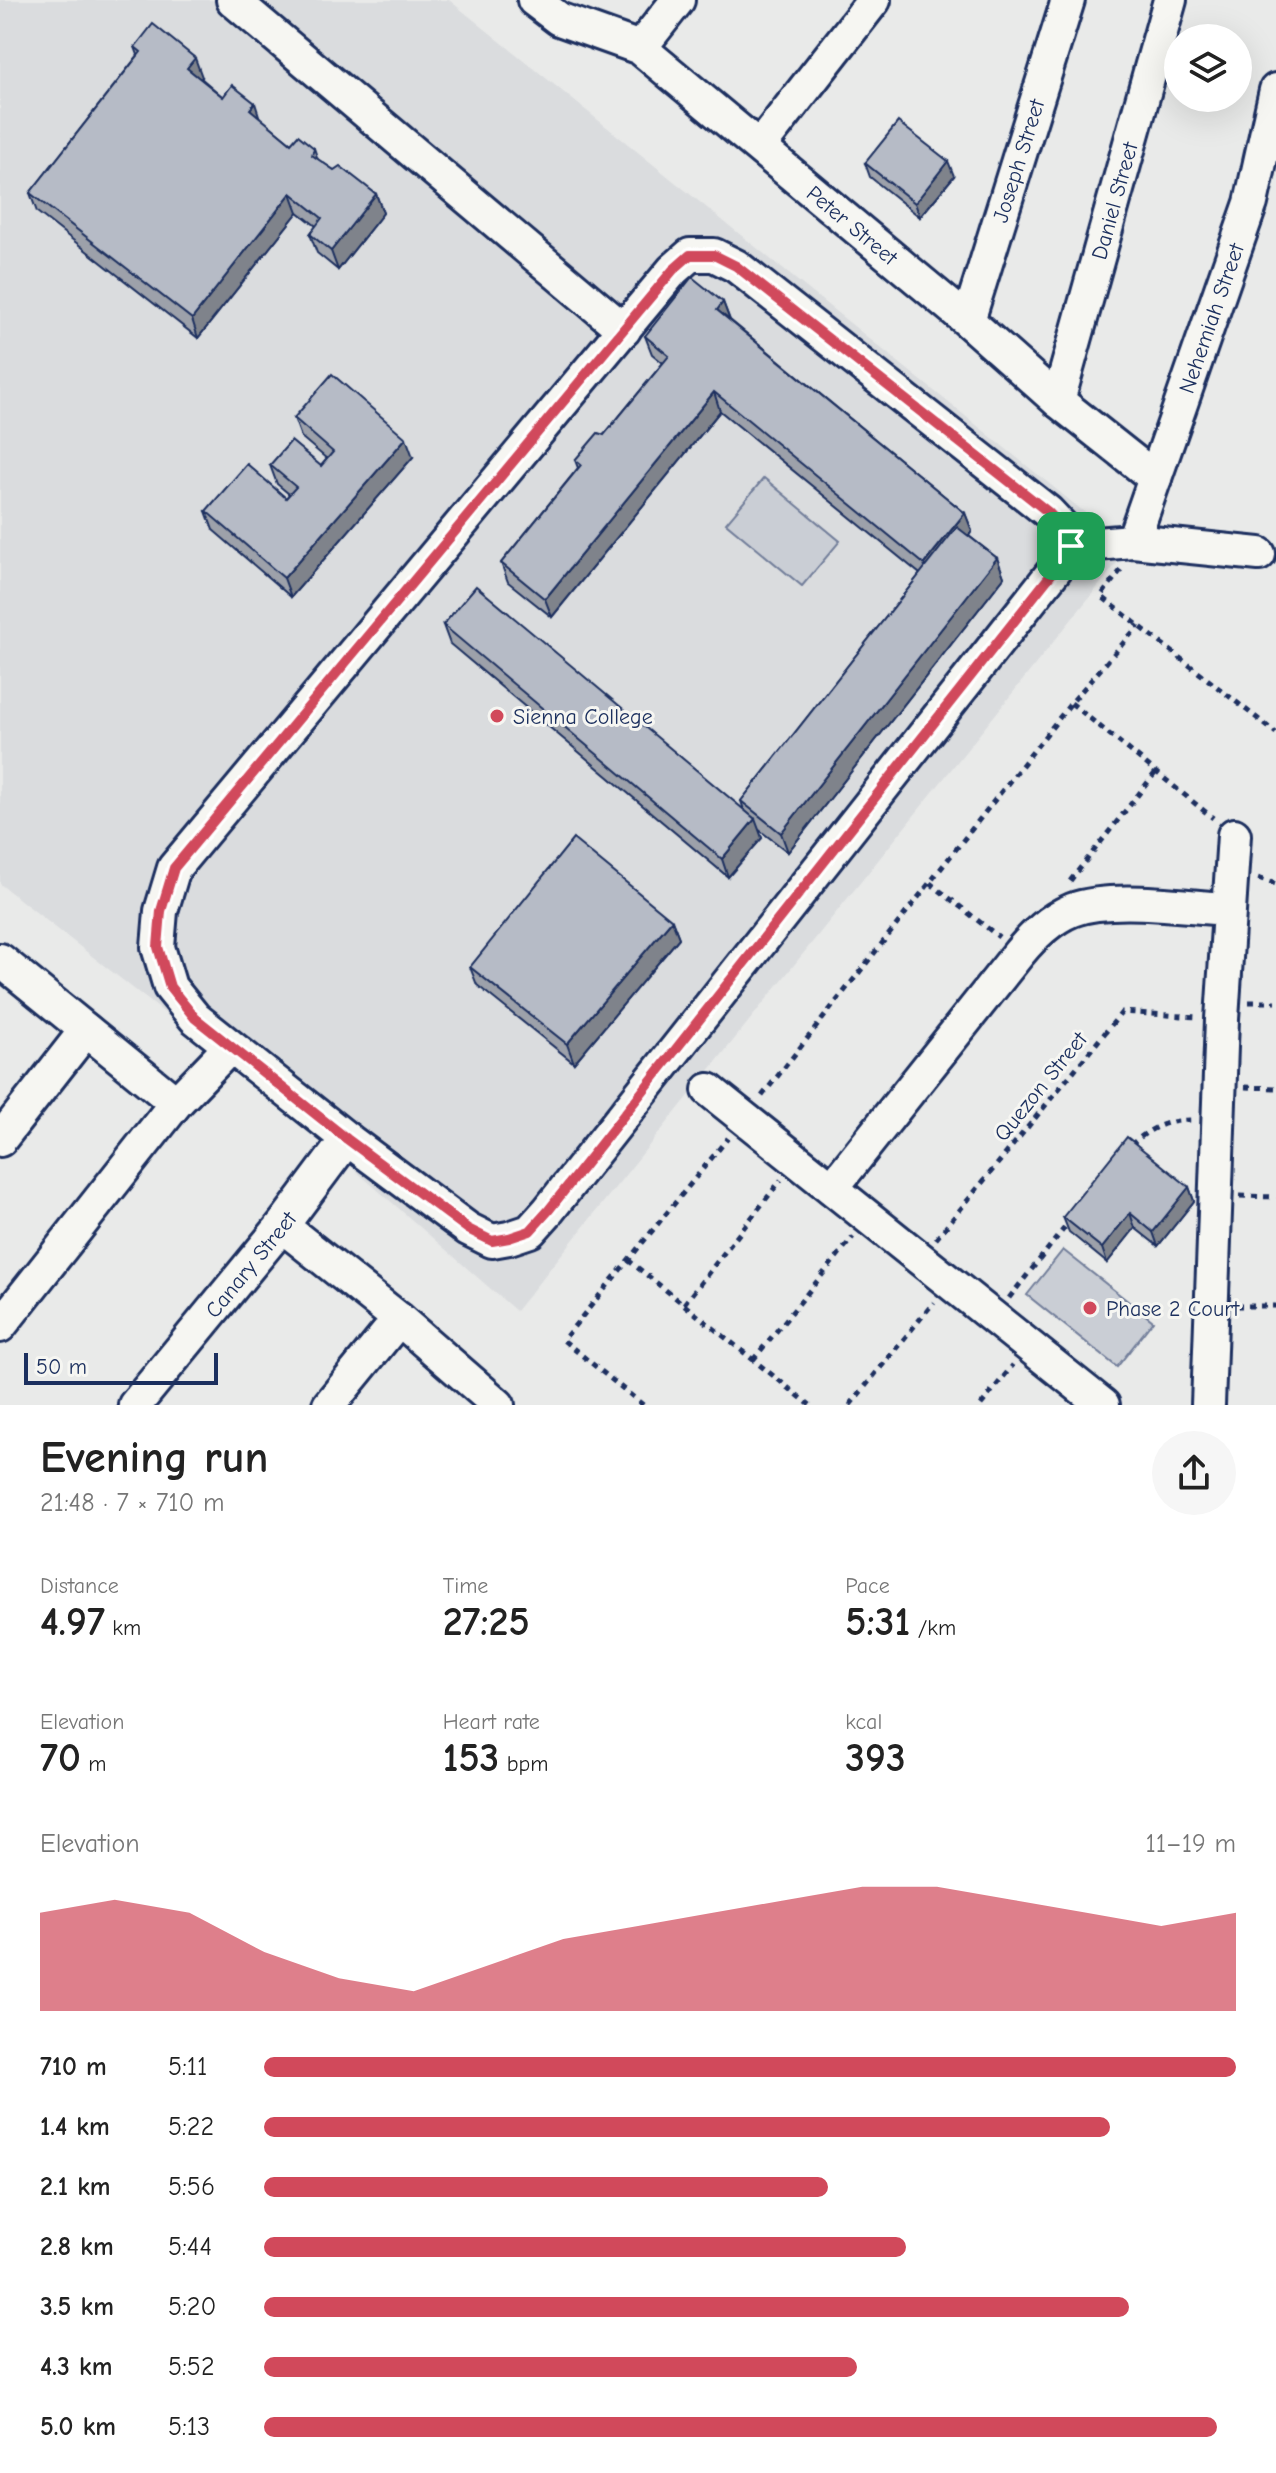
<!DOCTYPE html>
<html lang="en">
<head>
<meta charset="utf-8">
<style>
  body { margin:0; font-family:"Comic Neue",sans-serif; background:#f6f6f6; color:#222; height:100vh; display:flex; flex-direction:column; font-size:30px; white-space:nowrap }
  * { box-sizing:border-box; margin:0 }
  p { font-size:26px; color:#767676 }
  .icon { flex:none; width:44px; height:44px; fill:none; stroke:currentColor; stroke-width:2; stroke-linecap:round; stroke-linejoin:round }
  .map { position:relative; height:1405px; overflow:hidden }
  .panel { display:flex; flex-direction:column; background:#fff; flex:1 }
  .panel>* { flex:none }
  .fabs { position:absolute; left:1164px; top:24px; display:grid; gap:16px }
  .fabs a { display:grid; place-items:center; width:88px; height:88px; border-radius:50%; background:#fff; box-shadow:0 8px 32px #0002; font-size:40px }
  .scale { position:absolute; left:24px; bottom:20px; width:194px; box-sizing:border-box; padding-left:8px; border:4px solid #1b2f5e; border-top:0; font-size:22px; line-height:28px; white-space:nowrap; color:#1b2f5e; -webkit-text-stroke:6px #f6f6f2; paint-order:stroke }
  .pin { position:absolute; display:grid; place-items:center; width:68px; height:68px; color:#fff; margin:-34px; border-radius:16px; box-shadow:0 4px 12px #0006 }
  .round { display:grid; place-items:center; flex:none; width:84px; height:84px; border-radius:42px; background:#f6f6f6 }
  .summary { display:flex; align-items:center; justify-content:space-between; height:136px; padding:0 40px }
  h1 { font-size:44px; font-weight:700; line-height:60px }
  .metrics { display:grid; grid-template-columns:repeat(3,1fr); gap:12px; height:136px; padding:8px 40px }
  .metrics div { display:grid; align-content:center }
  .metrics b { font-size:40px; font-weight:700 }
  .metrics small { font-size:22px; font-weight:400 }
  .metrics p { font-size:22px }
  .chart { height:224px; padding:16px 40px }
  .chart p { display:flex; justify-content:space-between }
  .chart svg { width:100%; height:144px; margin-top:8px; fill:#d1495b; opacity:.7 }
  ul { padding:0 40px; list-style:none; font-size:26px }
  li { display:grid; grid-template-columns:128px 96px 1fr; align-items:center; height:60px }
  li i { height:20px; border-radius:10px; background:#d1495b }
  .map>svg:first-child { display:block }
  .built { fill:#dadcde }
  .green { fill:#caced5; stroke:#727e9a; stroke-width:2 }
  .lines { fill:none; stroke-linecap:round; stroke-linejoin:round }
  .minor-casing { stroke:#1b2f5e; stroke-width:38 }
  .path { stroke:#1b2f5e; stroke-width:5; stroke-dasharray:6 6; stroke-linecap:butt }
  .minor { stroke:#f6f6f2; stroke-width:32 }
  .wall { fill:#9da1aa; stroke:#1b2f5e; stroke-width:2 }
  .shaded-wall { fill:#7f838b; stroke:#1b2f5e; stroke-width:2 }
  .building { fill:#b6bbc6; stroke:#1b2f5e; stroke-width:2 }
  .route-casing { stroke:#fff; stroke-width:16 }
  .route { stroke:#d1495b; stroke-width:10 }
  .poi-dot { fill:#d1495b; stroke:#f6f6f2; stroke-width:3 }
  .labels { text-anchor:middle; stroke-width:6; stroke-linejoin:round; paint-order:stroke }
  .street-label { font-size:22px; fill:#1b2f5e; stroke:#f6f6f2 }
  .poi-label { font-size:22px; fill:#1b2f5e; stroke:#f6f6f2; text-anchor:start }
</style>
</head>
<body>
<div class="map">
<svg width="1276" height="1405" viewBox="0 0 1276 1405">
  <rect width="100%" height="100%" fill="#e9eae9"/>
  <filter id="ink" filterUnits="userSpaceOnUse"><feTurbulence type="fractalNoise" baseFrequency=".0125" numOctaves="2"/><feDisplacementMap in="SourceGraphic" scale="16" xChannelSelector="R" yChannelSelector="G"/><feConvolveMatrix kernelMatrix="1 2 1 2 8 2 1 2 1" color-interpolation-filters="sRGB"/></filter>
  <g filter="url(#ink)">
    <path class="built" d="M0 0H449L1129 548 516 1311 268 1094 0 884Z"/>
    <g class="green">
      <path d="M764 478 840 541 802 586 726 523Z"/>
      <path d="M1063 1250 1153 1321 1117 1367 1027 1295Z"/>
    </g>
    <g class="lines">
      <defs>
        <g id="minor">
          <path d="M233 0 624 330"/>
          <path id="s1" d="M534 0 559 19 640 48 968 321 1058 401 1155 478"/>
          <path d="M640 48 678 0"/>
          <path d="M760 146 874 0"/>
          <path d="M690 255H714L736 266 1048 512 1066 531 1071 546 1057 567 548 1211 530 1231 509 1238 492 1241 468 1229 347 1139 195 1018 170 987 158 947 161 911 174 868 673 270Z"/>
          <path id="s2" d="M968 321 1068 0"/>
          <path id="s3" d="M1058 401 1170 0"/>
          <path id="s4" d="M1133 541 1251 203 1276 90"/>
          <path d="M1071 546 1133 541 1259 554"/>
          <path d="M0 960 176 1103"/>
          <path d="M709 1090 1103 1405"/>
          <path d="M0 1140 86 1030"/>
          <path d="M832 1188 1019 953C1034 935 1050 919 1072 910 1112 895 1185 907 1228 909"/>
          <path d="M282 1226 399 1319 498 1405"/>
          <path d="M0 1326 176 1103 230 1047"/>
          <path id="s5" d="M135 1405 282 1226 347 1139"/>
          <path d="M329 1405 399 1319"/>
          <path d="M1208 1405 1222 1019 1234 835"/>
        </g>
      </defs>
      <use href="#minor" class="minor-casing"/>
      <g class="path">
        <path d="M1121 570 1101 596 1276 733"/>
        <path d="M1071 703 1213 818"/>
        <path d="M1258 878 1276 884"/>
        <path d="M1070 881 1156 772"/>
        <path d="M930 883 999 937"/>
        <path d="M1249 1002H1276"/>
        <path d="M1245 1087 1276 1088"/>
        <path d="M762 1096 1071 703 1139 625"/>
        <path d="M1131 1145C1151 1127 1167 1120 1194 1120"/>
        <path d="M1240 1196 1276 1197"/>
        <path d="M936 1239 1122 1012 1197 1017"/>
        <path d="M628 1260 810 1405"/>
        <path d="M1009 1298 1070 1221"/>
        <path d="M684 1304 781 1180"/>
        <path d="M1236 1306H1276"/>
        <path d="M753 1360 853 1237"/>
        <path d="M643 1405 563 1340 728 1138"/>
        <path d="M850 1405 934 1302"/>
        <path d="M981 1405 1013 1365"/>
      </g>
      <use href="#minor" class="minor"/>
    </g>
    <g class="wall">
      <path d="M135 47 202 77 201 78 223 97 260 118 291 143 314 148 318 160 334 170 376 194 383 213 338 270 317 253 310 234 316 226 298 212 198 338 37 212 30 193 138 55Z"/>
      <path d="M865 163 954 176 920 217 870 177Z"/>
      <path d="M723 302 730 320 965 513 972 531 969 536 997 558 1004 577 788 852 758 829 762 838 728 877 450 644 443 625 744 810 741 801 920 574 720 411 552 617 508 582 501 563 578 468 575 460 604 435 663 363 652 354 645 336Z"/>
      <path d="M294 418 413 457 291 597 213 530 206 511 286 498 289 494 277 484 270 465 321 466 327 459 301 437Z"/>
      <path d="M672 920 679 938 574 1063 477 985 470 967Z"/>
      <path d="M1189 1187 1194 1201 1158 1246 1135 1228 1107 1263 1069 1232 1063 1217Z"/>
    </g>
    <g class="shaded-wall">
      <path d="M195 58 202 77 194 86 187 68Z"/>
      <path d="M255 103 261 122 250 109Z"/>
      <path d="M948 161 954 176 920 217 915 203Z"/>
      <path d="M291 193 298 212 198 338 192 319Z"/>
      <path d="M376 194 383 213 338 270 331 251Z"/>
      <path d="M723 302 730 321 717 310Z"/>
      <path d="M714 392 720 411 552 617 545 599Z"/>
      <path d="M406 438 413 457 291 597 284 578Z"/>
      <path d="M965 513 972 531 931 583 924 564Z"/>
      <path d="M997 558 1004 577 788 852 781 833Z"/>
      <path d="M755 819 762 838 728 877 722 859Z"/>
      <path d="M672 920 679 938 574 1063 567 1044Z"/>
      <path d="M1189 1187 1194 1201 1158 1246 1153 1232Z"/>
      <path d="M1130 1213 1135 1228 1107 1263 1102 1248Z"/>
    </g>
    <g class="building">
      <path d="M153 24 195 58 187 68 223 97 232 85 255 103 250 109 291 143 298 135 314 148 312 155 334 170 340 166 376 194 331 251 310 234 322 218 291 193 192 319 30 193 141 52 135 47Z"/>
      <path d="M898 122 948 161 915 203 865 163Z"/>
      <path d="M692 277 723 302 717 310 965 513 924 564 714 392 545 599 501 563 581 465 575 460 598 433 604 435 669 356 645 336Z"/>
      <path d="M332 374 406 438 284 578 206 511 247 464 286 498 296 487 270 465 291 441 321 466 333 452 294 418Z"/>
      <path d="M957 527 997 558 781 833 741 801Z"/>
      <path d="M476 586 755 819 722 859 443 625Z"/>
      <path d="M573 839 672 920 567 1044 470 967Z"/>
      <path d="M1127 1137 1189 1187 1153 1232 1130 1213 1102 1248 1063 1217Z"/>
    </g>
  </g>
  <g class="lines" filter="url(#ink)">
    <defs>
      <path id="route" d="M690 255H714L736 266 1048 512 1066 531 1071 546 1057 567 548 1211 530 1231 509 1238 492 1241 468 1229 347 1139 195 1018 170 987 158 947 161 911 174 868 673 270Z"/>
    </defs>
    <use href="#route" class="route-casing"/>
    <use href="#route" class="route"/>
  </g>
  <g class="poi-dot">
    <circle cx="497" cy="716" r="8"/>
    <circle cx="1090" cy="1308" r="8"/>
  </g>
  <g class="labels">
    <g class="street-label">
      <text dy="8" stroke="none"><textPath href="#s2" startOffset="168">Joseph Street</textPath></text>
      <text dy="8" stroke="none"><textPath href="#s3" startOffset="208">Daniel Street</textPath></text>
      <text dy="8" stroke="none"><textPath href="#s1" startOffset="394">Peter Street</textPath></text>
      <text dy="8" stroke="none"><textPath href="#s4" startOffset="236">Nehemiah Street</textPath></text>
      <text transform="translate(1040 1086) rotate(-51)" y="8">Quezon Street</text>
      <text dy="8" stroke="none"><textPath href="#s5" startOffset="182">Canary Street</textPath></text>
    </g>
    <g class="poi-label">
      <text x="513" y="724">Sienna College</text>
      <text x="1106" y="1316">Phase 2 Court</text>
    </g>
  </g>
</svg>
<div class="fabs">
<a><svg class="icon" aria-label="layers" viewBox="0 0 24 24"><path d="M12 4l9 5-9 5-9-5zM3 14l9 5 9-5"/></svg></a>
</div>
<div class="scale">50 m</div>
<div class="pin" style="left:1071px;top:546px;background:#1e9e55"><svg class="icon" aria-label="arrive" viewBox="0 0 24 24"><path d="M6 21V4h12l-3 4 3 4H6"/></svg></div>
</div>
<section class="panel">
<div class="summary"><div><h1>Evening run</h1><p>21:48 · 7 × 710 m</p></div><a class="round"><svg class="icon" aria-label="share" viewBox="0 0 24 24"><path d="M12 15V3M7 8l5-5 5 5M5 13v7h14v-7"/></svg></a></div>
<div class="metrics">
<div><p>Distance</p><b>4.97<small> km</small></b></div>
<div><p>Time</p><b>27:25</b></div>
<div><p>Pace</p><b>5:31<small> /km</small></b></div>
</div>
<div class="metrics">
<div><p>Elevation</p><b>70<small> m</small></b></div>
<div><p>Heart rate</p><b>153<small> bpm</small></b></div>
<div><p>kcal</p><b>393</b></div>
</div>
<div class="chart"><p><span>Elevation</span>11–19 m</p>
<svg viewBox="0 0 160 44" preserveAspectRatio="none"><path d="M0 44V14L10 10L20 14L30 26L40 34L50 38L60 30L70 22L80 18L90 14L100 10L110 6L120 6L130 10L140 14L150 18L160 14V44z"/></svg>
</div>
<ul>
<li><b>710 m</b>5:11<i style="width:100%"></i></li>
<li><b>1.4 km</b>5:22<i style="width:87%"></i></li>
<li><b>2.1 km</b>5:56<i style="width:58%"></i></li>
<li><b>2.8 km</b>5:44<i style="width:66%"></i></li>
<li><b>3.5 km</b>5:20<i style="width:89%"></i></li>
<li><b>4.3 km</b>5:52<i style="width:61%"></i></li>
<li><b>5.0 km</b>5:13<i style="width:98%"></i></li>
</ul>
</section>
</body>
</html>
